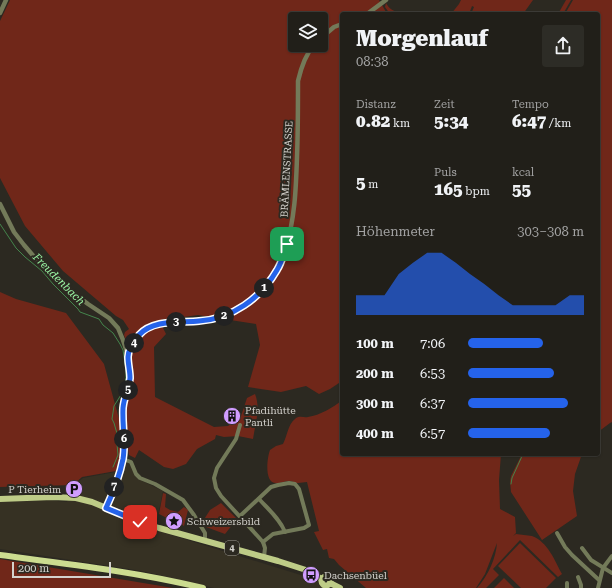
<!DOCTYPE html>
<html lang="de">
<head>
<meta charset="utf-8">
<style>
  body { margin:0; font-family:"Roboto Serif",serif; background:#2d2c26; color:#f1f3f6; height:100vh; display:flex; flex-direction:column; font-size:15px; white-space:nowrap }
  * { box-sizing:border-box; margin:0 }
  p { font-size:13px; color:#a2a2a2 }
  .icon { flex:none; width:22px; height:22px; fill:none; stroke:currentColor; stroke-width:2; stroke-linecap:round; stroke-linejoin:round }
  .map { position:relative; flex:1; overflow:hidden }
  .sheet { position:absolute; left:340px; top:12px; width:260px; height:444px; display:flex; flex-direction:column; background:#211f19; border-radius:4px; box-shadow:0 1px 3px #0004,0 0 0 1px #3e3d38 }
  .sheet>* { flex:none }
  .tools { position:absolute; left:288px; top:12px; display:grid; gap:8px }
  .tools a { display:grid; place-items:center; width:40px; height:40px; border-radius:4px; background:#211f19; box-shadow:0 1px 3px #0004,0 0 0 1px #3e3d38; font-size:20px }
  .scale { position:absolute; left:12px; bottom:10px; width:99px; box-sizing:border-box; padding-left:4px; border:2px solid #d4d2cd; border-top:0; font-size:11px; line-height:14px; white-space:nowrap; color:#d4d2cd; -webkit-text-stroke:3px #2c2921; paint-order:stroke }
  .pin { position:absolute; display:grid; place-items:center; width:34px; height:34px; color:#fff; margin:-17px; border-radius:8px; box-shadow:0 2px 6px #0006 }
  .km { position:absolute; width:20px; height:20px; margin:-10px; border-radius:50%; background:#222; color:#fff; font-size:11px; line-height:20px; text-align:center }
  .round { display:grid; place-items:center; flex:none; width:42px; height:42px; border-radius:4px; background:#2d2c26 }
  .overview { display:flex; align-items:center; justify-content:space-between; height:68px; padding:0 16px }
  h1 { font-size:22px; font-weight:800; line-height:30px }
  .metrics { display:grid; grid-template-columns:repeat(3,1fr); gap:6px; height:68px; padding:4px 16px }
  .metrics div { display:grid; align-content:center }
  .metrics b { font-size:17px; font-weight:800 }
  .metrics small { font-size:11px; font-weight:400 }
  .metrics p { font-size:11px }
  .chart { height:112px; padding:8px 16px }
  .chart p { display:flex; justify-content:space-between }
  .chart svg { width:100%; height:72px; margin-top:4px; fill:#2563eb; opacity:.7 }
  ul { padding:0 16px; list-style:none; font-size:13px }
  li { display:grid; grid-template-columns:64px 48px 1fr; align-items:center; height:30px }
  li i { height:10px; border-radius:5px; background:#2563eb }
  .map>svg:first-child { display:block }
  .built { fill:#363123 }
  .green { fill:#702719; fill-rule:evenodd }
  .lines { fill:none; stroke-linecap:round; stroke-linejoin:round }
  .stream { stroke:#44854c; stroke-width:1 }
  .minor { stroke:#737a59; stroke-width:4 }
  .tertiary { stroke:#737a59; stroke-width:4.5 }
  .primary { stroke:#becc87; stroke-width:6 }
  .trunk { stroke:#ccdc90; stroke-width:6 }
  .route-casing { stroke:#fff; stroke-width:8 }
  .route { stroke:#2563eb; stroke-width:5 }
  .labels { text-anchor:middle; stroke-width:4; stroke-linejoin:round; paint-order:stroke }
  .shield { fill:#2c2921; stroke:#a29f99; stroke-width:1 }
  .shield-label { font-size:9px; font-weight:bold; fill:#d4d2cd }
  .street-label { font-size:10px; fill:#d4d2cd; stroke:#2c2921 }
  .poi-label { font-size:10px; fill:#d4d2cd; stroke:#2c2921; text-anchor:start }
  .water-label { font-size:11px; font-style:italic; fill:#99f2a2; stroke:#2c2921 }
</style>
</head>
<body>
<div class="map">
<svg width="612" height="588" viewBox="0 0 612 588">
  <rect width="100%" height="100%" fill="#2c2921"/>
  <path class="built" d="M125 461 131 463 135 474 140 480 163 491 155 530 320 581 333 588H214L142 571 0 549V501L47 500 67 502 74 485 83 478 121 471Z"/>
  <g class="green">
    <path d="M10 0H379L386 12 388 14H342V381L330 389 319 394 306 386 281 392 248 387 260 345 256 324 198 315 170 319H162V326L166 334 154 347 155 397 214 427 228 426 241 416 247 398 255 394C261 409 255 424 253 439L238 436 224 437 216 435 215 439 197 449 186 464 173 469 164 467 139 450 135 458 129 455 126 436 125 408 129 389 131 354 124 335 125 332 129 329 123 320 116 316 63 271 25 226 0 178V21ZM295 19H321V45H295Z"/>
    <path d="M461 0H533L523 14H471L474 7 472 6 469 14H451L459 4Z"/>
    <path d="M566 0H571L563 14H558Z"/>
    <path d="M573 0H612V422L610 423 598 432V14H565Z"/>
    <path d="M386 3C392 15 407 13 419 14H390L385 7Z"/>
    <path d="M0 292 16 299 66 313 104 364 121 426 120 454 116 471 82 477 73 485 0 487Z"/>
    <path d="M342 400V454H501L499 480 500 509 515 517 516 533 513 536 516 534C521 535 527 535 532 536 548 542 555 561 562 574L558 577 520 540 493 569 499 575 486 588H477C488 576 496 558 497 543L485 574 476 588H366L339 565 334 559 329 558 327 549 323 550 314 532 319 531 307 482C304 482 301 483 298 483 295 483 292 481 289 481 285 481 280 484 276 483 264 483 267 458 270 450L276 446 283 444C287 437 288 424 295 419 299 415 304 418 308 417 320 415 333 408 342 400Z"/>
    <path d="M522 454H582L575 474 573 491 577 516 542 540 511 492 510 481 511 476Z"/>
    <path d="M163 493 166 494 165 507 170 510 178 512 184 507 188 510 184 526 175 520 169 519 159 514Z"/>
    <path d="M221 503 236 518 233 524 225 534 206 527 203 521 210 510Z"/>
    <path d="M520 543 556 578 546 588H521L498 566Z"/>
    <path d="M0 559 173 588H0Z"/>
    <path d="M504 578 514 588H494Z"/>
  </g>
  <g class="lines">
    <g class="stream">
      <path d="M0 224 16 248 25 257 42 271 53 284 78 309 80 312 99 319 103 325 113 333 120 344 123 350 126 369V378L124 390 114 406 112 419 114 423 118 437 117 444 118 455 113 467"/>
      <path d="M511 484 512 478 523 454"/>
    </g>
    <g class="minor">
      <path d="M240 425 236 439 217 468 214 478 216 488 221 496 263 542 265 548 264 557"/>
      <path d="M123 459 131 462 136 474 140 478 155 484 183 500 194 515 205 533V541"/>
      <path d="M259 499C268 509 280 519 285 532"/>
      <path d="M240 516 271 487 278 485 289 483 295 484 299 489 309 525 304 528 273 534 263 542"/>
      <path d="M557 533 565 547 572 555 599 580"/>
      <path d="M582 548 591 560 612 573"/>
      <path d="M578 577 581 585V588"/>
      <path d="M567 583V588"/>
      <path d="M598 588 603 568 612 556"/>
    </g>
    <g class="tertiary">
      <path d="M0 13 6 0"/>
      <path d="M367 14 386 0"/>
      <path d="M321 38 334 27 342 24"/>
      <path d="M0 204 14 232 24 245 36 259 67 288 88 304 109 318 118 328 123 340 128 355 130 368V378L123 409 125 444 123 459 107 508"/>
      <path d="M128 355C131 348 134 340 140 334 157 316 192 324 215 319 241 313 265 292 278 270 281 263 283 256 285 250 295 220 296 188 297 157 298 132 298 106 298 81 301 68 305 55 314 45"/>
      <path d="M324 588V586"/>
    </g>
    <g class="primary">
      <path d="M0 499 53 497 76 498 92 502 140 522 159 528 278 561 306 570 322 579"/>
      <circle cx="326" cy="581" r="4.5"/>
      <path d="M330 583 340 588"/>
    </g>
    <path class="trunk" d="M0 555C68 564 137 572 203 588"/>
  </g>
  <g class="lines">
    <defs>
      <path id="route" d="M140 522 106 508C112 495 120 474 123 459 126 442 122 425 123 408 124 397 129 388 130 378 130 371 128 364 128 357 128 350 134 341 139 335 153 319 180 323 199 321 232 319 261 298 277 270 282 262 284 253 287 244"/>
    </defs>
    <use href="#route" class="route-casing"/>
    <use href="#route" class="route"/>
  </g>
  <defs>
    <symbol id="building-disc" viewBox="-11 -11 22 22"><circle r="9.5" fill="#d09dff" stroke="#2c2921"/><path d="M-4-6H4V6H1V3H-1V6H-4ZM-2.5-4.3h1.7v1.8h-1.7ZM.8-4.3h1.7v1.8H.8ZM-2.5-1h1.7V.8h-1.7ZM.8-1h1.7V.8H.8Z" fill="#111"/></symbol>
    <symbol id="parking-disc" viewBox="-11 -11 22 22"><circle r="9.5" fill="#d09dff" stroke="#2c2921"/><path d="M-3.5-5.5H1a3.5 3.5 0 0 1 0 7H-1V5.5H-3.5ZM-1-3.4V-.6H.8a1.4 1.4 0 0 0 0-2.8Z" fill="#111"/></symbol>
    <symbol id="sight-disc" viewBox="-11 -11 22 22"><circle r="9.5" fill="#d09dff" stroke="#2c2921"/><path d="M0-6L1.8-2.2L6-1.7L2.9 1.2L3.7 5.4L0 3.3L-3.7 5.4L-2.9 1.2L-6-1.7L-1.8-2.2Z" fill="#111"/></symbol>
    <symbol id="bus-disc" viewBox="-11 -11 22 22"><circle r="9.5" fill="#d09dff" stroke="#2c2921"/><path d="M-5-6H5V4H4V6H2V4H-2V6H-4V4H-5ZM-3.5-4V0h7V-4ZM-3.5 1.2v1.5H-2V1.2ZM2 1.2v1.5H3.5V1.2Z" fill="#111"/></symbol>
  </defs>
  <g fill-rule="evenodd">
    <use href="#building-disc" x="222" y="406" width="20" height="20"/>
    <use href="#parking-disc" x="64" y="479" width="20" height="20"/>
    <use href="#sight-disc" x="164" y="511" width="20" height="20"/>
    <use href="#bus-disc" x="301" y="565" width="20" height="20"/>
  </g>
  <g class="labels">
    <rect class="shield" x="225" y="541" width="14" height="14" rx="3"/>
    <g class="shield-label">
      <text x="232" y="551">4</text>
    </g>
    <g class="street-label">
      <text transform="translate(286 169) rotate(-87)" y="4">BRÄMLENSTRASSE</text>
    </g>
    <g class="poi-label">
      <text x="245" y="414">Pfadihütte<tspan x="245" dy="12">Pantli</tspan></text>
      <text x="61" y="493" text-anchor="end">P Tierheim</text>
      <text x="187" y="525">Schweizersbild</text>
      <text x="324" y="579">Dachsenbüel</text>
    </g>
    <g class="water-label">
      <text transform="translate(59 279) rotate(45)" y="4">Freudenbach</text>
    </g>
  </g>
</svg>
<div class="tools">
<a><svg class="icon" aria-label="layers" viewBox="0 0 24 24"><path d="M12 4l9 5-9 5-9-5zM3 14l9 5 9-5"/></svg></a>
</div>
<div class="scale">200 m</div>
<div class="pin" style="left:287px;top:244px;background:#1e9e55"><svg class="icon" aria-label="arrive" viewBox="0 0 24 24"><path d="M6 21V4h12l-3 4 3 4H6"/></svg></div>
<div class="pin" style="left:140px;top:522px;background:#d93025"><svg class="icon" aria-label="check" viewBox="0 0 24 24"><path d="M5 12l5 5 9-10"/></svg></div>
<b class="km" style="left:264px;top:288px">1</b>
<b class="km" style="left:224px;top:316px">2</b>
<b class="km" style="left:176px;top:322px">3</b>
<b class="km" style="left:134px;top:343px">4</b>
<b class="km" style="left:128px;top:390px">5</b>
<b class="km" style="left:124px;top:439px">6</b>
<b class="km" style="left:114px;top:487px">7</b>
<section class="sheet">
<div class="overview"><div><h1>Morgenlauf</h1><p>08:38</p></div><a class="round"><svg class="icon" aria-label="share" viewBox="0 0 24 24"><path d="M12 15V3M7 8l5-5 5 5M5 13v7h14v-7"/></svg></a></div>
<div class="metrics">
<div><p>Distanz</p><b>0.82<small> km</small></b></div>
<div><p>Zeit</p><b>5:34</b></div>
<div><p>Tempo</p><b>6:47<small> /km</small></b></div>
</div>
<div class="metrics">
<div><b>5<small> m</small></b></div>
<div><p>Puls</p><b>165<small> bpm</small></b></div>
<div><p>kcal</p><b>55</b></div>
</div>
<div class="chart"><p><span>Höhenmeter</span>303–308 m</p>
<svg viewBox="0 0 160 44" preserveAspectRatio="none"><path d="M0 44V32L10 32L20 32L30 19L40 12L50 6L60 6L70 12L80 19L90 25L100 32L110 38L120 38L130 38L140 38L150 32L160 32V44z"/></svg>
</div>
<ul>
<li><b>100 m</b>7:06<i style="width:65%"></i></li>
<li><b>200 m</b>6:53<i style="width:74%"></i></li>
<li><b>300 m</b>6:37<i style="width:86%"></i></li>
<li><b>400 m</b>6:57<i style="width:71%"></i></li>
</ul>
</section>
</div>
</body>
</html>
